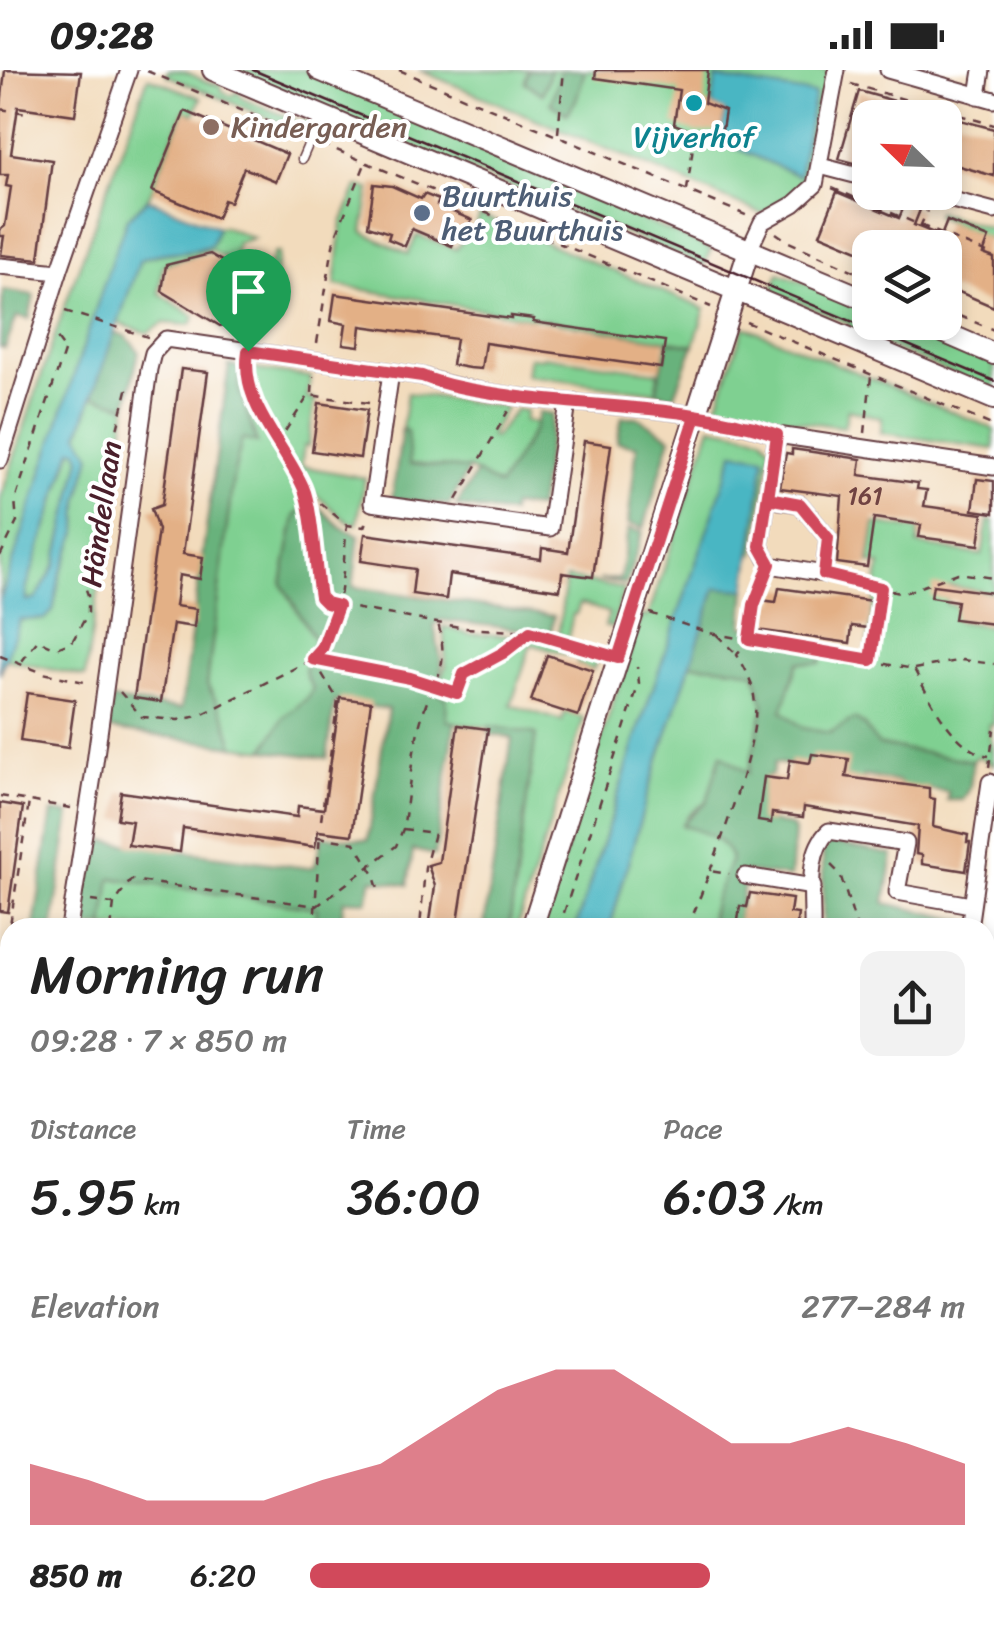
<!DOCTYPE html>
<html lang="en">
<head>
<meta charset="utf-8">
<style>
  body { margin:0; font-family:Sriracha,sans-serif; background:#f2f2f2; color:#222; height:100vh; display:flex; flex-direction:column; font-size:38px; white-space:nowrap }
  * { box-sizing:border-box; margin:0 }
  p { font-size:32px; color:#767676 }
  .icon { flex:none; width:55px; height:55px; fill:none; stroke:currentColor; stroke-width:2; stroke-linecap:round; stroke-linejoin:round }
  .map { position:relative; flex:1; overflow:hidden }
  .side { position:absolute; left:0px; top:848px; width:995px; height:718px; display:flex; flex-direction:column; background:#fff; border-radius:30px 30px 0 0; box-shadow:0 5px 15px #0003 }
  .side>* { flex:none }
  .needle { width:65px; rotate:293deg }
  .controls { position:absolute; left:852px; top:30px; display:grid; gap:20px }
  .controls a { display:grid; place-items:center; width:110px; height:110px; border-radius:20px; background:#fff; box-shadow:0 5px 15px #0003; font-size:50px }
  .pin { position:absolute; display:grid; place-items:center; width:85px; height:85px; color:#fff; margin:-102px -42px; border-radius:50% 50% 50% 0; rotate:-45deg; box-shadow:0 0 10px #0007 }
  .pin .icon { rotate:45deg }
  .round { display:grid; place-items:center; flex:none; width:105px; height:105px; border-radius:20px; background:#f2f2f2 }
  .headline { display:flex; align-items:center; justify-content:space-between; height:170px; padding:0 30px }
  h1 { font-size:55px; font-weight:600; line-height:75px }
  .metrics { display:grid; grid-template-columns:repeat(3,1fr); gap:15px; height:170px; padding:10px 30px }
  .metrics div { display:grid; align-content:center }
  .metrics b { font-size:50px; font-weight:600 }
  .metrics small { font-size:28px; font-weight:400 }
  .metrics p { font-size:28px }
  .chart { height:280px; padding:20px 30px }
  .chart p { display:flex; justify-content:space-between }
  .chart svg { width:100%; height:180px; margin-top:10px; fill:#d1495b; opacity:.7 }
  ul { padding:0 30px; list-style:none; font-size:32px }
  li { display:grid; grid-template-columns:160px 120px 1fr; align-items:center; height:75px }
  li i { height:25px; border-radius:12px; background:#d1495b }
  .status { display:flex; justify-content:space-between; align-items:center; height:70px; padding:0 50px; background:#fff; direction:ltr }
  .status svg { height:28px; fill:currentColor }
  .map>svg:first-child { display:block }
  .green { fill:#7fd091; stroke:#64785e; stroke-width:2.5 }
  .forest { fill:#67b27b; stroke:#586853; stroke-width:2.5 }
  .water { fill:#48b6c3; stroke:#496a77; stroke-width:2.5; fill-rule:evenodd }
  .building { fill:#e3b086 }
  .lines { fill:none; stroke-linecap:round; stroke-linejoin:round }
  .service-casing { stroke:#633b41; stroke-width:11 }
  .minor-casing { stroke:#633b41; stroke-width:19 }
  .tertiary-casing { stroke:#633b41; stroke-width:24 }
  .path { stroke:#633b41; stroke-width:2.5; stroke-dasharray:8 8; stroke-linecap:butt }
  .service { stroke:#fff; stroke-width:8 }
  .minor { stroke:#fff; stroke-width:15 }
  .tertiary { stroke:#fff; stroke-width:20 }
  .tram { stroke:#4a1f2b; stroke-width:2.5 }
  .route-casing { stroke:#fff; stroke-width:20 }
  .route { stroke:#d1495b; stroke-width:12 }
  .culture-dot { fill:#0f9aa8; stroke:#fff; stroke-width:4 }
  .education-dot { fill:#8d6e63; stroke:#fff; stroke-width:4 }
  .service-dot { fill:#5c6f8a; stroke:#fff; stroke-width:4 }
  .labels { text-anchor:middle; stroke-width:8; stroke-linejoin:round; paint-order:stroke }
  .number-label { font-size:25px; fill:#704342 }
  .education-label { font-size:30px; fill:#785e54; stroke:#fff; text-anchor:start }
  .culture-label { font-size:30px; fill:#0d838f; stroke:#fff }
  .service-label { font-size:30px; fill:#4e5e75; stroke:#fff; text-anchor:start }
  .street-label { font-size:30px; fill:#4a1f2b; stroke:#fff }
</style>
</head>
<body>
<div class="status"><b>09:28</b><svg viewBox="0 0 49 12"><path d="M0 12V9h3v3zM5 12V6h3v6zM10 12V3h3v9zM15 12V0h3v12zM26 1h20v11H26zM47 4h2v5h-2z"/></svg></div>
<div class="map">
<svg width="994" height="1563" viewBox="0 0 994 1563">
  <rect width="100%" height="100%" fill="#fff"/>
  <filter id="ink" filterUnits="userSpaceOnUse"><feTurbulence type="fractalNoise" baseFrequency=".01" numOctaves="2"/><feDisplacementMap in="SourceGraphic" scale="20" xChannelSelector="R" yChannelSelector="G"/><feConvolveMatrix kernelMatrix="1 2 1 2 8 2 1 2 1" color-interpolation-filters="sRGB"/></filter>
  <filter id="wash" filterUnits="userSpaceOnUse"><feTurbulence type="fractalNoise" baseFrequency=".0048" numOctaves="4" result="noise"/><feDisplacementMap in="SourceGraphic" scale="40" xChannelSelector="R" yChannelSelector="G"/><feGaussianBlur stdDeviation="2.25" result="paint"/><feColorMatrix in="noise" values="0 0 0 0 0 0 0 0 0 0 0 0 0 0 0 0 0 1.4 0 .05"/><feComposite in="paint" operator="in"/></filter>
  <g filter="url(#wash)">
    <rect width="100%" height="100%" fill="#f2dbbc"/>
    <g class="green">
      <path d="M168 0C199 0 193 12 221 15L222 21 232 26 238 22 243 29 298 51H310L304 63 166 5Z"/>
      <path d="M225 0H304L635 140 633 146 711 179 704 196Z"/>
      <path d="M419 0H528L525 12 543 23 551 0H561L551 33 576 30 585 0H828L812 103C799 124 784 133 762 144Z"/>
      <path d="M148 7 201 28 194 44 184 41 148 129 127 149 0 531V430L64 238Z"/>
      <path d="M357 117 370 119 363 162 408 184 417 165 456 179 466 165 470 167 480 145 705 239 694 275 335 215 342 153Z"/>
      <path d="M937 142 994 159V171L936 146Z"/>
      <path d="M223 156 254 168 237 173 235 185 256 199 269 196 274 183H279L273 217 211 180 163 195 159 223 195 247 190 255 164 253 148 263 116 253 140 190C163 180 187 185 211 176L218 157Z"/>
      <path d="M779 203 870 237V252L908 253 994 288V321L848 260 850 254 772 221Z"/>
      <path d="M744 256 994 359V379L881 363 882 348 848 339 844 357 785 349 783 353 715 342Z"/>
      <path d="M543 286 659 302 656 322 526 305 529 287 542 288Z"/>
      <path d="M239 297 311 307 307 328 315 330 308 376H304L301 396 365 408 357 454 348 452 309 419 301 440 295 447 282 514 315 570C310 594 296 594 313 618 304 641 277 654 264 680L234 676 225 647 207 614 233 408 242 369 256 372 239 319Z"/>
      <path d="M407 323 506 337 490 366 494 368 516 339 526 341 524 351 536 353 534 360 499 416 469 399 409 394 407 361 402 359Z"/>
      <path d="M93 326 127 336 85 607 5 589 20 550 45 549 53 541 60 505 78 462 79 430 91 385 79 365Z"/>
      <path d="M711 356 762 366 771 377 755 484 751 482 765 388 640 656 576 857 541 858 641 545 648 547Z"/>
      <path d="M73 378 78 379 81 388 56 494 36 529 26 531V519Z"/>
      <path d="M988 450 994 451V523L950 516 946 534 957 536 956 551 994 557V655L989 654 994 695 978 686 973 691 878 675 870 668 864 655 848 652C826 672 801 661 782 641L798 592 820 593 823 583 865 592 880 495 869 493 875 453 919 460 918 475 982 485Z"/>
      <path d="M566 508 624 519 612 558 605 556 609 543 580 533 576 544H573L568 568 558 565Z"/>
      <path d="M443 556 468 564 532 566 598 587 593 600 577 594 578 588 531 574 511 635 562 651 565 642 584 648 517 857H509L536 664 447 652 446 627 438 624 446 596Z"/>
      <path d="M689 594 738 598 755 603 764 636 748 703 721 684 707 731 687 746 683 756C706 760 723 767 731 789L711 843 710 857 610 858 650 715Z"/>
      <path d="M110 808 318 838 315 857 104 858Z"/>
      <path d="M985 1146 994 1147V1304L985 1303Z"/>
      <path d="M0 1280H10V1340L0 1352Z"/>
      <path d="M0 1497 10 1509V1555H148L142 1563H0Z"/>
      <path d="M818 1555H903L902 1563H817Z"/>
    </g>
    <g class="forest">
      <path d="M528 0H551L542 24 525 12Z"/>
      <path d="M561 0H585L576 30 567 44 551 33Z"/>
      <path d="M3 220 34 225 29 249 17 246 5 278 0 277Z"/>
      <path d="M113 262 126 266 139 281 127 336 93 326Z"/>
      <path d="M668 271 694 275 674 327 656 322Z"/>
      <path d="M229 295 239 297V319L257 373 242 369 233 408 207 614 225 647 234 676 108 659 112 630 181 639Z"/>
      <path d="M539 342 553 344 538 438 512 436 510 444 456 436 476 403 499 416 534 360Z"/>
      <path d="M622 347H637L671 367 644 458 628 454 637 376 617 372Z"/>
      <path d="M402 359 407 361 410 394 469 399 449 435 392 429Z"/>
      <path d="M310 429 342 458 359 465 353 517 554 546 551 563 440 550 434 555 442 595 438 623 446 627 447 651 455 652 435 785 413 780 408 815 372 809 367 831 344 830 340 857 315 858 317 838 111 808 104 857 80 858 92 769 307 798 315 796 322 766 368 770 388 639 335 631 327 688 264 680 284 647 309 627 313 618C296 594 310 594 315 570L282 514 295 447Z"/>
      <path d="M628 459 643 462 626 514 599 510 620 509Z"/>
      <path d="M716 517 746 520 743 556 824 577 820 593 798 592 782 641 803 658 830 663 854 649C867 653 869 667 879 675L973 691 970 718 963 730H947L948 722 914 717 898 725 899 712 864 706 862 716 809 696 774 693 772 705H768L761 750 791 756 794 762 790 807 746 802 737 857H710L714 831 731 789C722 764 701 764 682 754L707 731 721 684 748 703 764 636 755 603 737 598 689 594Z"/>
      <path d="M490 656 536 664 509 857H484L512 668 489 664Z"/>
      <path d="M52 742 70 744 53 857H34Z"/>
      <path d="M829 772 893 785 885 833 965 851 964 858H823V782Z"/>
      <path d="M0 1159 10 1160V1230L0 1228Z"/>
      <path d="M10 1372V1429C0 1409 0 1392 10 1372Z"/>
      <path d="M148 1555H305L294 1563 232 1558 231 1563H142Z"/>
      <path d="M339 1555H421L417 1563H391Z"/>
    </g>
    <g class="water">
      <path d="M716 8 815 24 799 106 720 71 725 42 712 36Z"/>
      <path d="M148 129 218 157 211 175C187 185 163 179 140 190L79 364 91 385 79 430 78 462 60 505 53 541 45 549 20 550 0 604V531L113 186 127 149ZM72 379 78 380 81 388 56 494 36 529 27 531 26 519Z"/>
      <path d="M734 382 765 387 746 520 716 518 650 715 610 857H576L640 656Z"/>
      <path d="M0 1402 1 1413 10 1429V1509L0 1497Z"/>
    </g>
    <g id="blocks">
      <g class="building">
        <path d="M5 0 81 2 75 45 18 37 11 84 52 90 39 189 1 185 4 166H0V160L5 156 11 117 6 116 8 105H0V44Z"/>
        <path d="M596 0H708L704 33 725 41 722 60 697 63 674 54 679 20 595 8Z"/>
        <path d="M859 21 937 43V48H870V97L839 89Z"/>
        <path d="M185 41 287 84 276 111 244 98 230 132 224 130 217 148 152 121Z"/>
        <path d="M945 46 994 59V106L945 92Z"/>
        <path d="M374 114 392 116 421 129 424 124 439 130 437 135 472 150 466 162 461 166 457 164 452 176 412 159 405 176 388 169 390 163 368 156Z"/>
        <path d="M837 122 899 148 905 134 920 140 914 155 941 166 947 151 989 168 983 184 994 188V237L945 216V178H870V185L820 164Z"/>
        <path d="M210 184 268 218 265 245 220 256 162 221 166 195Z"/>
        <path d="M335 224 511 249V246L534 249 533 252 665 271 661 298 485 273 481 299 469 298 452 295 456 269 361 256 359 276 343 274 346 254 331 251Z"/>
        <path d="M181 299 208 302 183 484 203 487 200 509 179 505 175 536 196 539 194 557 173 554 161 632 134 628 158 460 151 439 162 435Z"/>
        <path d="M319 333 367 340 360 388 312 381Z"/>
        <path d="M584 371 611 375 593 507 562 503 560 520 449 504 446 529 412 524 415 499 361 491 365 464 541 489 542 478 568 482Z"/>
        <path d="M792 379 861 389 859 405 918 413 917 419 927 420 924 436 983 444 979 475 919 467 921 455 874 448 867 497 837 493 842 426 780 418 786 383 792 384Z"/>
        <path d="M977 409 994 411V443L973 440Z"/>
        <path d="M933 515 994 523V554L954 549 957 531 931 527Z"/>
        <path d="M779 518 872 531 868 558 852 556 850 573 757 560 761 530 776 532Z"/>
        <path d="M547 585 593 600 578 646 531 631Z"/>
        <path d="M27 623 75 630 68 678 20 671Z"/>
        <path d="M340 628 371 632 352 765 318 761 315 777 183 758 180 782 128 775 132 751 117 749 121 722 297 747 298 736 324 739Z"/>
        <path d="M458 655 488 659 457 858H429L435 816 428 795 439 792Z"/>
        <path d="M812 684 849 689 846 707 929 718V728L935 729 933 757 968 765 967 772H970L966 801 922 794V785L916 784 918 756 804 737 803 747 772 743 771 753 758 751 764 707 787 710 790 690 810 693Z"/>
        <path d="M0 733 23 737 8 842 0 841Z"/>
        <path d="M750 823 792 829 790 843 798 844 796 858H737L740 836 747 837Z"/>
      </g>
    </g>
  </g>
  <g filter="url(#ink)">
    <use href="#blocks" fill-opacity="0" stroke="#633b41" stroke-width="2.5"/>
    <g class="lines">
      <defs>
        <g id="service">
          <path d="M302 89 320 47"/>
          <path d="M985 1120 994 1121"/>
          <path d="M985 1307 994 1308"/>
        </g>
        <g id="minor">
          <path d="M888 0 994 30"/>
          <path d="M978 26 982 0"/>
          <path d="M820 96 870 109"/>
          <path d="M922 122 994 141"/>
          <path d="M749 180 762 152 794 134 815 115 837 0"/>
          <path d="M0 196 59 202"/>
          <path d="M391 302 372 433 550 458 568 333"/>
          <path d="M0 390 59 202 129 0"/>
          <path d="M769 429 800 434 828 468 824 504 770 495 760 476 777 365"/>
          <path d="M745 806 813 817"/>
          <path d="M69 858 94 700 149 299 153 283 166 269 422 306C454 318 486 322 520 327 604 338 696 336 777 365L994 397"/>
          <path d="M812 858C813 827 805 783 829 761L906 773 897 822 971 835"/>
          <path d="M969 858 990 712"/>
          <path d="M985 904 994 905"/>
          <path d="M985 1003 994 1004"/>
          <path d="M985 1404 994 1406"/>
          <path d="M508 1555 561 1563"/>
          <path d="M456 1563 481 1555"/>
          <path d="M712 1563 713 1555"/>
          <path d="M913 1563 914 1555"/>
        </g>
        <g id="tertiary">
          <path d="M213 0 994 329"/>
          <path d="M319 0 870 231"/>
          <path d="M920 252 994 284"/>
          <path d="M532 858 749 180"/>
          <path d="M0 1106 10 1107"/>
        </g>
      </defs>
      <use href="#service" class="service-casing"/>
      <use href="#minor" class="minor-casing"/>
      <use href="#tertiary" class="tertiary-casing"/>
      <g class="path">
        <path d="M399 0 748 146"/>
        <path d="M147 1 296 63"/>
        <path d="M851 14 994 55"/>
        <path d="M0 39 27 43"/>
        <path d="M558 63 564 0"/>
        <path d="M322 74 711 237"/>
        <path d="M832 118 994 186"/>
        <path d="M687 120 695 62"/>
        <path d="M920 157 927 141"/>
        <path d="M776 163 789 172 870 208"/>
        <path d="M945 240 994 260"/>
        <path d="M65 241 148 267"/>
        <path d="M746 252 994 356"/>
        <path d="M317 273 334 170 365 94"/>
        <path d="M246 297 253 329 275 373"/>
        <path d="M312 323 313 306"/>
        <path d="M369 333 309 325 276 375 304 419 320 527 326 533 465 558 529 562"/>
        <path d="M865 363 871 306"/>
        <path d="M308 423 347 455 364 457 367 449"/>
        <path d="M457 430 508 341"/>
        <path d="M0 486 17 452 15 430 65 279 56 267"/>
        <path d="M840 508 880 518"/>
        <path d="M650 543 709 563 914 599C930 629 953 679 989 686"/>
        <path d="M717 565 736 584"/>
        <path d="M749 568 753 535 764 508"/>
        <path d="M0 586 43 603 89 613"/>
        <path d="M871 588 881 518 904 523 958 503 994 508"/>
        <path d="M22 591 38 570 57 578 72 572 88 543V525L83 511 102 459 106 442 102 420 129 312"/>
        <path d="M914 599 962 590 994 594"/>
        <path d="M120 622 142 647 178 650 199 646 313 589 411 608 457 623 464 604 503 583 531 562 599 582"/>
        <path d="M989 697 994 659"/>
        <path d="M0 726 71 738"/>
        <path d="M321 750 338 630 313 589C345 558 342 496 347 455"/>
        <path d="M403 759 434 763 425 797 420 858"/>
        <path d="M318 767 355 773 373 803 379 822"/>
        <path d="M831 795 840 804 857 858"/>
        <path d="M710 801C723 765 759 670 755 636 754 616 748 602 737 585L745 571"/>
        <path d="M91 831 113 834"/>
        <path d="M111 858 114 834 131 810 317 836 396 776 403 759C409 724 411 685 421 650 433 606 451 604 438 553"/>
        <path d="M314 858 320 761"/>
        <path d="M559 858 639 613 637 597"/>
        <path d="M688 858 710 801 729 804"/>
        <path d="M10 881H6L29 732"/>
        <path d="M985 1098 994 1100"/>
        <path d="M0 1289 10 1290"/>
        <path d="M136 1555 138 1563"/>
        <path d="M308 1555 317 1563"/>
        <path d="M0 1557 17 1563"/>
        <path d="M107 1563 121 1555"/>
        <path d="M324 1563 331 1555"/>
        <path d="M836 1563 837 1555"/>
      </g>
      <use href="#service" class="service"/>
      <use href="#minor" class="minor"/>
      <use href="#tertiary" class="tertiary"/>
      <path class="tram" d="M253 0 994 311"/>
    </g>
  </g>
  <g class="lines" filter="url(#ink)">
    <defs>
      <path id="route" d="M248 281C240 334 283 372 303 417 313 440 315 499 320 527L326 533 338 536 322 579 313 589 410 608 457 623 464 604 503 583 530 562 618 588 696 346 754 357 777 365 768 428 800 434 828 468 824 504 881 518 871 590 749 569 754 535 770 494 760 476 777 365C694 335 599 338 512 326 481 321 452 318 422 306L248 281"/>
    </defs>
    <use href="#route" class="route-casing"/>
    <use href="#route" class="route"/>
  </g>
  <circle class="culture-dot" cx="694" cy="33" r="10"/>
  <circle class="education-dot" cx="211" cy="57" r="10"/>
  <circle class="service-dot" cx="422" cy="143" r="10"/>
  <g class="labels">
    <g class="number-label">
      <text x="865" y="434">161</text>
    </g>
    <g class="education-label">
      <text x="231" y="67">Kindergarden</text>
    </g>
    <g class="culture-label">
      <text x="694" y="77">Vijverhof</text>
    </g>
    <g class="service-label">
      <text x="442" y="136">Buurthuis<tspan x="442" dy="34">het Buurthuis</tspan></text>
    </g>
    <g class="street-label">
      <text transform="translate(101 444) rotate(-82)" y="10">Händellaan</text>
    </g>
  </g>
</svg>
<div class="controls">
<a><svg class="needle" viewBox="-14 -14 28 28"><path d="M0-13l5 13h-10z" fill="#e53935"/><path d="M0 13l5-13h-10z" fill="#767676"/></svg></a>
<a><svg class="icon" aria-label="layers" viewBox="0 0 24 24"><path d="M12 4l9 5-9 5-9-5zM3 14l9 5 9-5"/></svg></a>
</div>
<div class="pin" style="left:248px;top:281px;background:#1e9e55"><svg class="icon" aria-label="arrive" viewBox="0 0 24 24"><path d="M6 21V4h12l-3 4 3 4H6"/></svg></div>
<section class="side">
<div class="headline"><div><h1>Morning run</h1><p>09:28 · 7 × 850 m</p></div><a class="round"><svg class="icon" aria-label="share" viewBox="0 0 24 24"><path d="M12 15V3M7 8l5-5 5 5M5 13v7h14v-7"/></svg></a></div>
<div class="metrics">
<div><p>Distance</p><b>5.95<small> km</small></b></div>
<div><p>Time</p><b>36:00</b></div>
<div><p>Pace</p><b>6:03<small> /km</small></b></div>
</div>
<div class="chart"><p><span>Elevation</span>277–284 m</p>
<svg viewBox="0 0 160 44" preserveAspectRatio="none"><path d="M0 44V29L10 33L20 38L30 38L40 38L50 33L60 29L70 20L80 11L90 6L100 6L110 15L120 24L130 24L140 20L150 24L160 29V44z"/></svg>
</div>
<ul>
<li><b>850 m</b>6:20<i style="width:61%"></i></li>
</ul>
</section>
</div>
</body>
</html>
